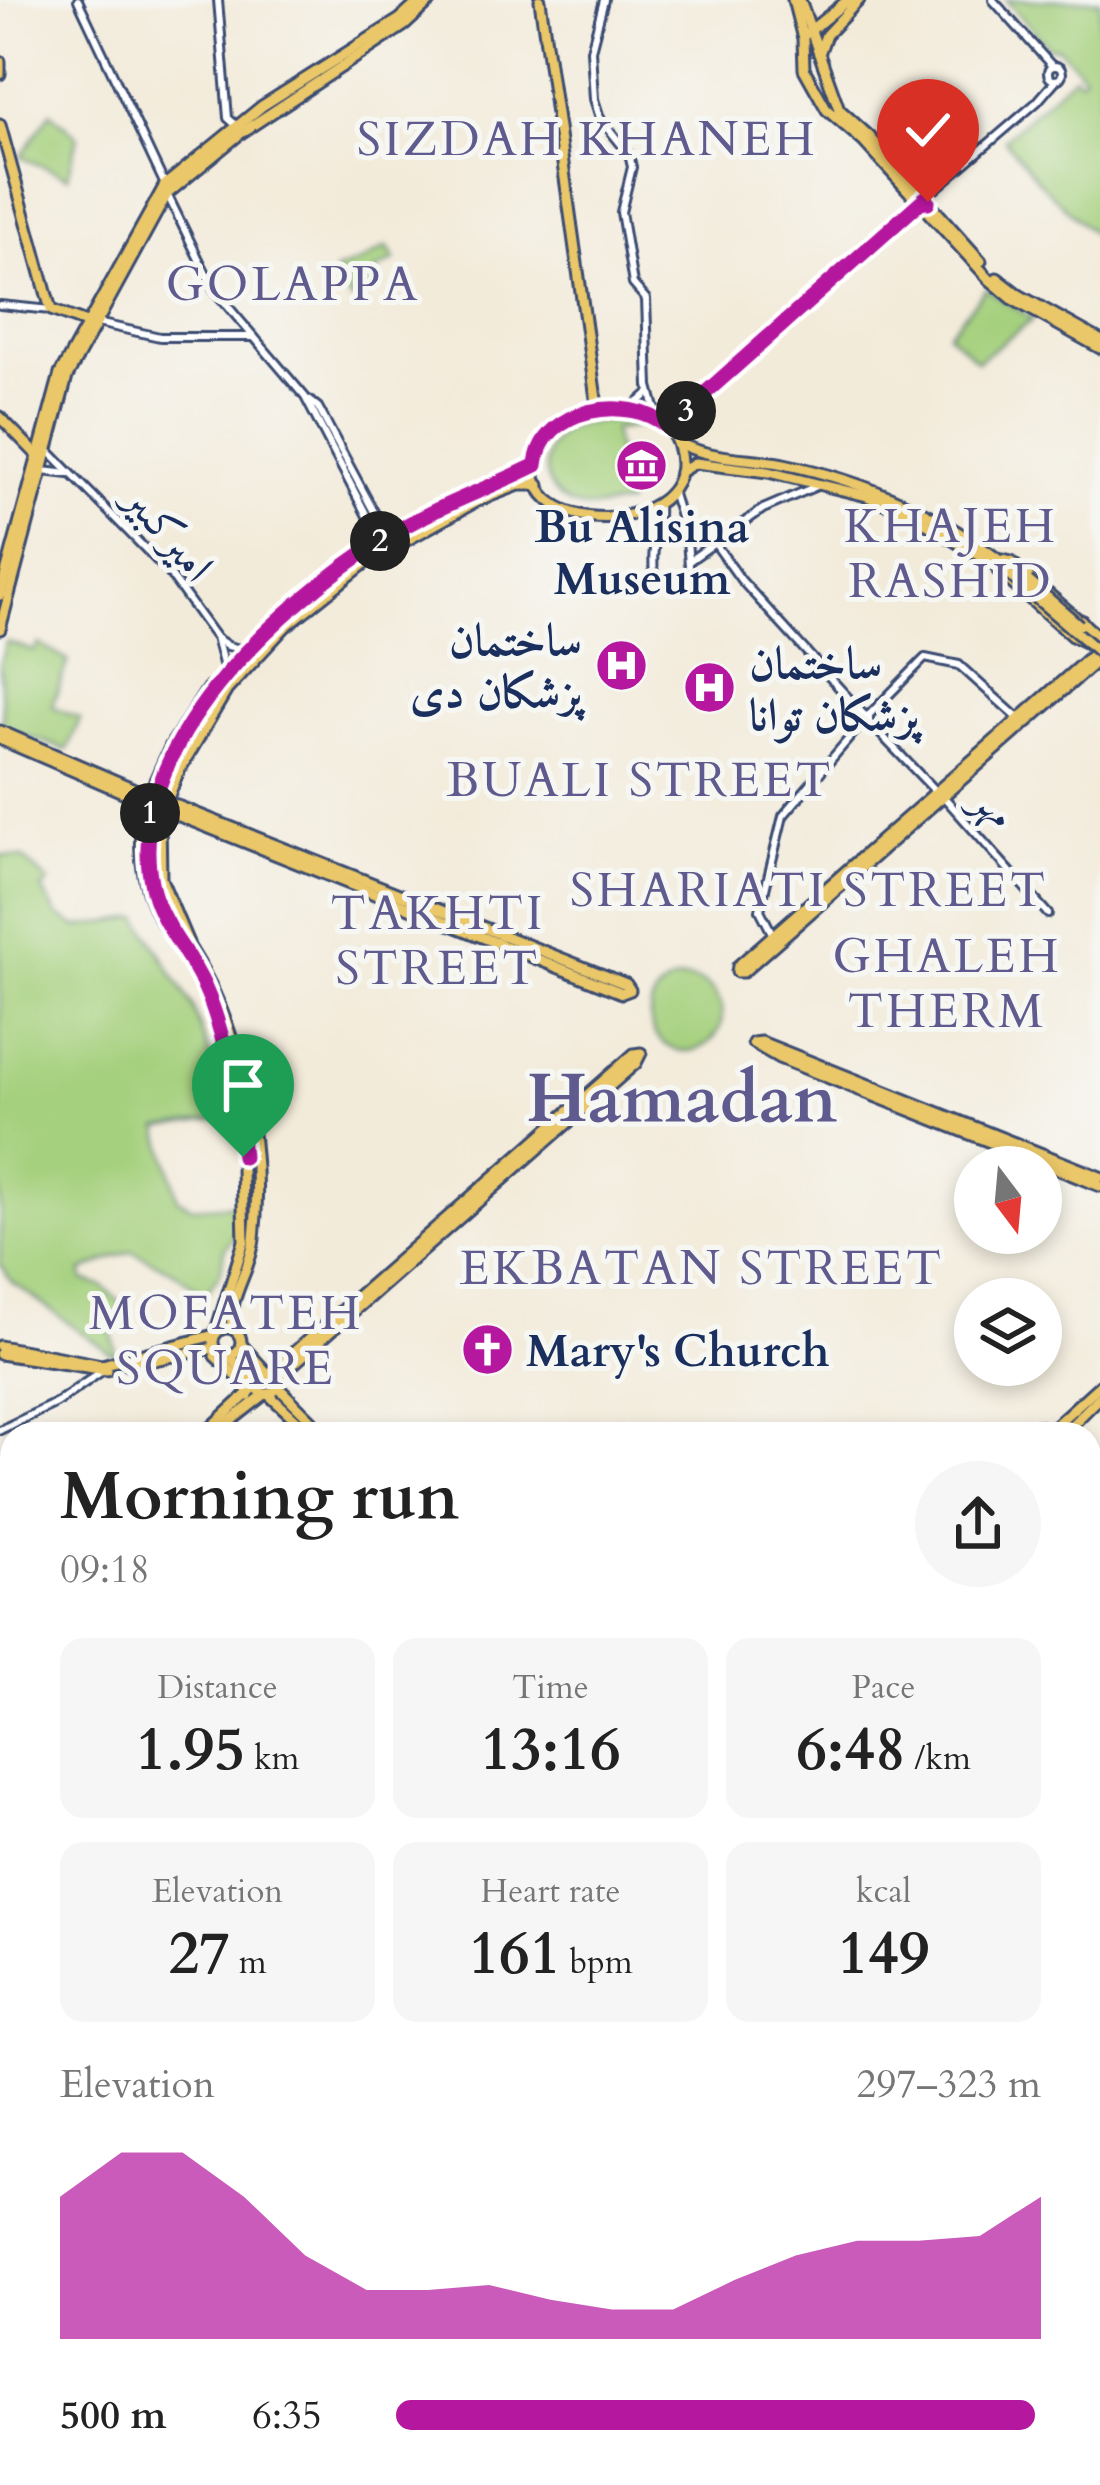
<!DOCTYPE html>
<html lang="en">
<head>
<meta charset="utf-8">
<style>
  body { margin:0; font-family:Cardo,Amiri,serif; background:#f6f6f6; color:#222; height:100vh; display:flex; flex-direction:column; font-size:45px; white-space:nowrap }
  * { box-sizing:border-box; margin:0 }
  p { font-size:39px; color:#767676 }
  .icon { flex:none; width:66px; height:66px; fill:none; stroke:currentColor; stroke-width:2; stroke-linecap:round; stroke-linejoin:round }
  .map { position:relative; flex:1; overflow:hidden }
  .panel { position:absolute; left:0px; top:1422px; width:1101px; height:1065px; display:flex; flex-direction:column; background:#fff; border-radius:36px 36px 0 0; box-shadow:0 6px 18px #0003 }
  .panel>* { flex:none }
  .needle { width:78px; rotate:164deg }
  .buttons { position:absolute; left:954px; top:1146px; display:grid; gap:24px }
  .buttons a { display:grid; place-items:center; width:108px; height:108px; border-radius:50%; background:#fff; box-shadow:0 6px 18px #0003; font-size:60px }
  .pin { position:absolute; display:grid; place-items:center; width:102px; height:102px; color:#fff; margin:-123px -51px; border-radius:50% 50% 50% 0; rotate:-45deg; box-shadow:0 0 12px #0007 }
  .pin .icon { rotate:45deg }
  .km { position:absolute; width:60px; height:60px; margin:-30px; border-radius:50%; background:#222; color:#fff; font-size:33px; line-height:60px; text-align:center }
  .round { display:grid; place-items:center; flex:none; width:126px; height:126px; border-radius:63px; background:#f6f6f6 }
  .headline { display:flex; align-items:center; justify-content:space-between; height:204px; padding:0 60px }
  h1 { font-size:66px; font-weight:800; line-height:90px }
  .metrics { display:grid; grid-template-columns:repeat(3,1fr); gap:18px; height:204px; padding:12px 60px }
  .metrics div { display:grid; align-content:center; border-radius:24px; background:#f6f6f6; text-align:center }
  .metrics b { font-size:60px; font-weight:800 }
  .metrics small { font-size:33px; font-weight:400 }
  .metrics p { font-size:33px }
  .chart { height:336px; padding:24px 60px }
  .chart p { display:flex; justify-content:space-between }
  .chart svg { width:100%; height:216px; margin-top:12px; fill:#b5179e; opacity:.7 }
  ul { padding:0 60px; list-style:none; font-size:39px }
  li { display:grid; grid-template-columns:192px 144px 1fr; align-items:center; height:90px }
  li i { height:30px; border-radius:15px; background:#b5179e }
  .map>svg:first-child { display:block }
  .green { fill:#a5d07d; stroke:#60806e; stroke-width:3 }
  .lines { fill:none; stroke-linecap:round; stroke-linejoin:round }
  .minor-casing { stroke:#3b4b71; stroke-width:12 }
  .major-casing { stroke:#3b4b71; stroke-width:15 }
  .highway-casing { stroke:#3b4b71; stroke-width:18 }
  .minor { stroke:#fff; stroke-width:6 }
  .major { stroke:#eac769; stroke-width:9 }
  .highway { stroke:#eac769; stroke-width:12 }
  .major-bridge-casing { stroke:#3b4b71; stroke-width:15; stroke-linecap:butt }
  .major-bridge { stroke:#eac769; stroke-width:9 }
  .route-casing { stroke:#fff; stroke-width:24 }
  .route { stroke:#b5179e; stroke-width:15 }
  .labels { text-anchor:middle; stroke-width:10; stroke-linejoin:round; paint-order:stroke }
  .poi-label { font-size:45px; font-weight:bold; fill:#1b2f5e; stroke:#f6f6f2; text-anchor:start }
  .street-label { font-size:45px; fill:#1b2f5e; stroke:#f6f6f2 }
  .neighbourhood-label { font-size:48px; letter-spacing:3px; fill:#605b8e; stroke:#f6f6f2 }
  .town-label { font-size:69px; font-weight:bold; fill:#605b8e; stroke:#f6f6f2 }
</style>
</head>
<body>
<div class="map">
<svg width="1100" height="2485" viewBox="0 0 1100 2485">
  <rect width="100%" height="100%" fill="#f6f6f2"/>
  <filter id="ink" filterUnits="userSpaceOnUse"><feTurbulence type="fractalNoise" baseFrequency=".00833" numOctaves="2"/><feDisplacementMap in="SourceGraphic" scale="24" xChannelSelector="R" yChannelSelector="G"/><feConvolveMatrix kernelMatrix="1 2 1 2 8 2 1 2 1" color-interpolation-filters="sRGB"/></filter>
  <filter id="wash" filterUnits="userSpaceOnUse"><feTurbulence type="fractalNoise" baseFrequency=".004" numOctaves="4" result="noise"/><feDisplacementMap in="SourceGraphic" scale="48" xChannelSelector="R" yChannelSelector="G"/><feGaussianBlur stdDeviation="2.7" result="paint"/><feColorMatrix in="noise" values="0 0 0 0 0 0 0 0 0 0 0 0 0 0 0 0 0 1.4 0 .05"/><feComposite in="paint" operator="in"/></filter>
  <g filter="url(#wash)">
    <rect width="100%" height="100%" fill="#f3ebda"/>
    <g class="green">
      <path d="M1006 0H1100V241L1039 182 1004 139 1074 75 1079 80 1084 75 1058 47H1049Z"/>
      <path d="M51 112 78 137 68 177 21 157Z"/>
      <path d="M387 247 395 260 375 271 382 285 351 300 335 271 361 262Z"/>
      <path d="M986 289 1033 319 977 361 948 333Z"/>
      <path d="M611 421 647 425 613 430 627 504C612 505 593 510 578 507 542 499 534 451 564 431 577 422 596 423 611 421Z"/>
      <path d="M6 642 34 651 39 644 68 661 52 706 80 719 67 750 8 729 3 724 0 663Z"/>
      <path d="M0 855 23 858 49 882 42 889 57 915 77 927 139 918 193 1007 231 1117 159 1128 178 1199 193 1207 236 1204V1233L224 1250 221 1272 205 1295 174 1272 131 1251 82 1271 83 1280 102 1286 121 1303 123 1317 112 1334 116 1352 113 1355 12 1282 0 1263Z"/>
      <circle cx="686" cy="1015" r="36"/>
    </g>
  </g>
  <g filter="url(#ink)">
    <g class="lines">
      <defs>
        <g id="minor">
          <path d="M78 0 165 185"/>
          <path d="M218 0 228 118 236 125"/>
          <path d="M604 0 591 50 594 99 600 118 629 154 632 167 621 212 633 284 646 299 649 386 658 419"/>
          <path d="M993 0 1052 66"/>
          <circle cx="1055" cy="73" r="7"/>
          <path d="M167 194 214 290 305 397 380 541"/>
          <path d="M925 198 1037 102 1056 80"/>
          <path d="M0 305 51 310"/>
          <path d="M97 323 160 337H254"/>
          <path d="M309 400 318 407 387 536"/>
          <path d="M630 410 650 392"/>
          <path d="M48 450 169 573 216 638 228 646 248 651"/>
          <path d="M43 471 69 474"/>
          <path d="M672 491 687 539 689 566"/>
          <path d="M716 545 741 580 864 715"/>
          <path d="M689 561 763 509 819 485"/>
          <path d="M655 581C649 548 660 534 658 505"/>
          <path d="M217 641 226 675"/>
          <path d="M869 715 862 717 864 723 869 722V715L925 658 959 665 1019 719"/>
          <path d="M869 722 936 792"/>
          <path d="M943 796 1048 914"/>
          <path d="M773 935 760 910 783 816 863 722"/>
          <path d="M0 1430 56 1403 102 1371"/>
          <path d="M1089 1748 1100 1753"/>
          <path d="M1089 1783 1100 1772"/>
          <path d="M0 1983 12 1991"/>
          <path d="M0 2200 12 2213"/>
          <path d="M0 2236 12 2223"/>
          <path d="M385 2485 390 2475"/>
        </g>
        <g id="major">
          <path d="M540 0 598 413"/>
          <path d="M793 0 803 39 804 69 827 110 863 141 989 279 1014 300 1100 348"/>
          <path d="M800 0 839 109 869 136 981 261"/>
          <path d="M806 34 848 0"/>
          <path d="M819 54 826 35 859 0"/>
          <path d="M0 61V74"/>
          <path d="M0 125 51 310 86 323"/>
          <path d="M997 278 1019 295 1100 340"/>
          <path d="M629 410C652 412 671 424 678 446 708 541 498 542 540 445 555 410 597 413 629 410Z"/>
          <path d="M0 417 41 459"/>
          <path d="M667 427 921 202"/>
          <path d="M677 442C710 460 748 457 784 464 869 482 940 514 1008 567"/>
          <path d="M680 472 695 463 768 472 867 496 910 514 1006 572"/>
          <path d="M1003 560 1011 562 1100 638"/>
          <path d="M998 571 1072 636 1087 643 1092 634 1081 620"/>
          <path d="M0 595 60 374 165 185 262 106 400 19 421 0"/>
          <path d="M0 629 67 377 167 194 241 133 405 25 432 0"/>
          <path d="M1100 648 738 966 737 972H743L1100 658"/>
          <path d="M214 693 226 675 278 620 358 555 423 516 535 465"/>
          <path d="M0 731 132 788 626 984 630 990 622 993 162 809 0 739"/>
          <path d="M161 795 152 787 171 745 208 688 219 684"/>
          <path d="M147 797C133 842 142 903 174 939"/>
          <path d="M174 932 208 993 241 1133 244 1241 215 1334"/>
          <path d="M187 943C240 1025 265 1141 254 1239 251 1271 228 1296 232 1328"/>
          <path d="M188 943 161 879 160 818 178 773 227 690 285 627 364 564 477 501 519 485H539"/>
          <path d="M1100 1177 761 1042 753 1043 779 1058 1100 1186"/>
          <circle cx="227" cy="1342" r="14"/>
          <path d="M241 1344 268 1374"/>
          <path d="M0 1346 102 1365 214 1335"/>
          <path d="M0 1354 107 1370"/>
          <path d="M215 1356 246 1385 248 1396"/>
          <path d="M129 1365 214 1348"/>
          <path d="M269 1374 634 1054 641 1053 636 1063 282 1374 277 1383"/>
          <circle cx="267" cy="1384" r="10"/>
          <path d="M277 1386 325 1434"/>
          <path d="M268 1394 311 1434"/>
          <path d="M1050 1430 1100 1385"/>
          <path d="M204 1434 257 1385 229 1356"/>
          <path d="M214 1434 265 1394"/>
          <path d="M1022 1434 1038 1426 1051 1430"/>
          <path d="M1063 1434 1100 1397"/>
          <path d="M1089 1509 1100 1522"/>
          <path d="M0 1614 5 1624 0 1634"/>
          <path d="M0 1639 12 1707"/>
          <path d="M0 2037 12 2031"/>
          <path d="M1089 2044 1100 2034"/>
          <path d="M12 2050 8 2067 12 2078"/>
          <path d="M1089 2073 1100 2064"/>
          <path d="M12 2118 5 2138 12 2159"/>
          <path d="M1089 2135 1100 2145"/>
          <path d="M0 2166 12 2180"/>
          <path d="M0 2178 12 2192"/>
          <path d="M248 2475 257 2485"/>
          <path d="M261 2475 271 2485"/>
          <path d="M994 2475 1005 2485"/>
          <path d="M820 2485 823 2475"/>
          <path d="M832 2485 834 2475"/>
          <path d="M842 2485 844 2475"/>
        </g>
        <g id="highway">
          <path d="M1089 2087 1100 2089"/>
          <path d="M0 2089 12 2090"/>
          <path d="M0 2101H12"/>
          <path d="M1089 2105H1100"/>
        </g>
      </defs>
      <use href="#minor" class="minor-casing"/>
      <use href="#major" class="major-casing"/>
      <use href="#highway" class="highway-casing"/>
      <use href="#minor" class="minor"/>
      <use href="#major" class="major"/>
      <use href="#highway" class="highway"/>
      <defs>
        <g id="major-bridge">
          <path d="M1006 572 1100 653"/>
          <path d="M1028 581 1079 625"/>
          <path d="M174 932C120 838 160 774 214 693"/>
          <path d="M1089 2056 1100 2046"/>
        </g>
      </defs>
      <use href="#major-bridge" class="major-bridge-casing"/>
      <use href="#major-bridge" class="major-bridge"/>
    </g>
  </g>
  <g class="lines" filter="url(#ink)">
    <defs>
      <path id="route" d="M243 1157C239 1109 225 1032 205 988 191 955 162 926 153 891 117 750 281 604 387 537 434 507 486 490 536 465 541 407 630 393 667 427L925 198 928 202"/>
    </defs>
    <use href="#route" class="route-casing"/>
    <use href="#route" class="route"/>
  </g>
  <defs>
    <symbol id="museum-disc" viewBox="-11 -11 22 22"><circle r="9.5" fill="#b5179e" stroke="#f6f6f2"/><path d="M0-6L6-3V-2H-6V-3ZM-5-1h2V3h-2ZM-1-1h2V3h-2ZM3-1h2V3H3ZM-6 4H6V6H-6Z" fill="#fff"/></symbol>
    <symbol id="hospital-disc" viewBox="-11 -11 22 22"><circle r="9.5" fill="#b5179e" stroke="#f6f6f2"/><path d="M-5-5h3v3.5h4V-5h3V5h-3V1.5h-4V5h-3Z" fill="#fff"/></symbol>
    <symbol id="church-disc" viewBox="-11 -11 22 22"><circle r="9.5" fill="#b5179e" stroke="#f6f6f2"/><path d="M-1.2-6h2.4v3.5h3.3v2.4h-3.3V6h-2.4V-.1h-3.3v-2.4h3.3Z" fill="#fff"/></symbol>
  </defs>
  <g fill-rule="evenodd">
    <use href="#museum-disc" x="612" y="436" width="59" height="59"/>
    <use href="#hospital-disc" x="592" y="636" width="59" height="59"/>
    <use href="#hospital-disc" x="680" y="658" width="59" height="59"/>
    <use href="#church-disc" x="458" y="1320" width="59" height="59"/>
  </g>
  <g class="labels">
    <g class="poi-label">
      <text x="642" y="542" text-anchor="middle">Bu Alisina<tspan x="642" dy="52">Museum</tspan></text>
      <text x="582" y="655" text-anchor="end">ساختمان<tspan x="582" dy="52">پزشکان دی</tspan></text>
      <text x="749" y="678">ساختمان<tspan x="749" dy="52">پزشکان توانا</tspan></text>
      <text x="526" y="1366">Mary's Church</text>
    </g>
    <g class="street-label">
      <text transform="translate(170 532) rotate(50)" y="16">امیرکبیر</text>
      <text transform="translate(996 806) rotate(48)" y="16">مهر</text>
    </g>
    <g class="neighbourhood-label">
      <text x="587" y="155">SIZDAH KHANEH</text>
      <text x="293" y="300">GOLAPPA</text>
      <text x="951" y="542">KHAJEH<tspan x="951" dy="55">RASHID</tspan></text>
      <text x="640" y="796">BUALI STREET</text>
      <text x="809" y="906">SHARIATI STREET</text>
      <text x="438" y="929">TAKHTI<tspan x="438" dy="55">STREET</tspan></text>
      <text x="947" y="972">GHALEH<tspan x="947" dy="55">THERM</tspan></text>
      <text x="702" y="1284">EKBATAN STREET</text>
      <text x="226" y="1329">MOFATEH<tspan x="226" dy="55">SQUARE</tspan></text>
    </g>
    <g class="town-label">
      <text x="682" y="1121">Hamadan</text>
    </g>
  </g>
</svg>
<div class="buttons">
<a><svg class="needle" viewBox="-14 -14 28 28"><path d="M0-13l5 13h-10z" fill="#e53935"/><path d="M0 13l5-13h-10z" fill="#767676"/></svg></a>
<a><svg class="icon" aria-label="layers" viewBox="0 0 24 24"><path d="M12 4l9 5-9 5-9-5zM3 14l9 5 9-5"/></svg></a>
</div>
<div class="pin" style="left:243px;top:1157px;background:#1e9e55"><svg class="icon" aria-label="arrive" viewBox="0 0 24 24"><path d="M6 21V4h12l-3 4 3 4H6"/></svg></div>
<div class="pin" style="left:928px;top:202px;background:#d93025"><svg class="icon" aria-label="check" viewBox="0 0 24 24"><path d="M5 12l5 5 9-10"/></svg></div>
<b class="km" style="left:150px;top:813px">1</b>
<b class="km" style="left:380px;top:541px">2</b>
<b class="km" style="left:686px;top:411px">3</b>
<section class="panel">
<div class="headline"><div><h1>Morning run</h1><p>09:18</p></div><a class="round"><svg class="icon" aria-label="share" viewBox="0 0 24 24"><path d="M12 15V3M7 8l5-5 5 5M5 13v7h14v-7"/></svg></a></div>
<div class="metrics">
<div><p>Distance</p><b>1.95<small> km</small></b></div>
<div><p>Time</p><b>13:16</b></div>
<div><p>Pace</p><b>6:48<small> /km</small></b></div>
</div>
<div class="metrics">
<div><p>Elevation</p><b>27<small> m</small></b></div>
<div><p>Heart rate</p><b>161<small> bpm</small></b></div>
<div><p>kcal</p><b>149</b></div>
</div>
<div class="chart"><p><span>Elevation</span>297–323 m</p>
<svg viewBox="0 0 160 44" preserveAspectRatio="none"><path d="M0 44V15L10 6L20 6L30 15L40 27L50 34L60 34L70 33L80 36L90 38L100 38L110 32L120 27L130 24L140 24L150 23L160 15V44z"/></svg>
</div>
<ul>
<li><b>500 m</b>6:35<i style="width:99%"></i></li>
</ul>
</section>
</div>
</body>
</html>
